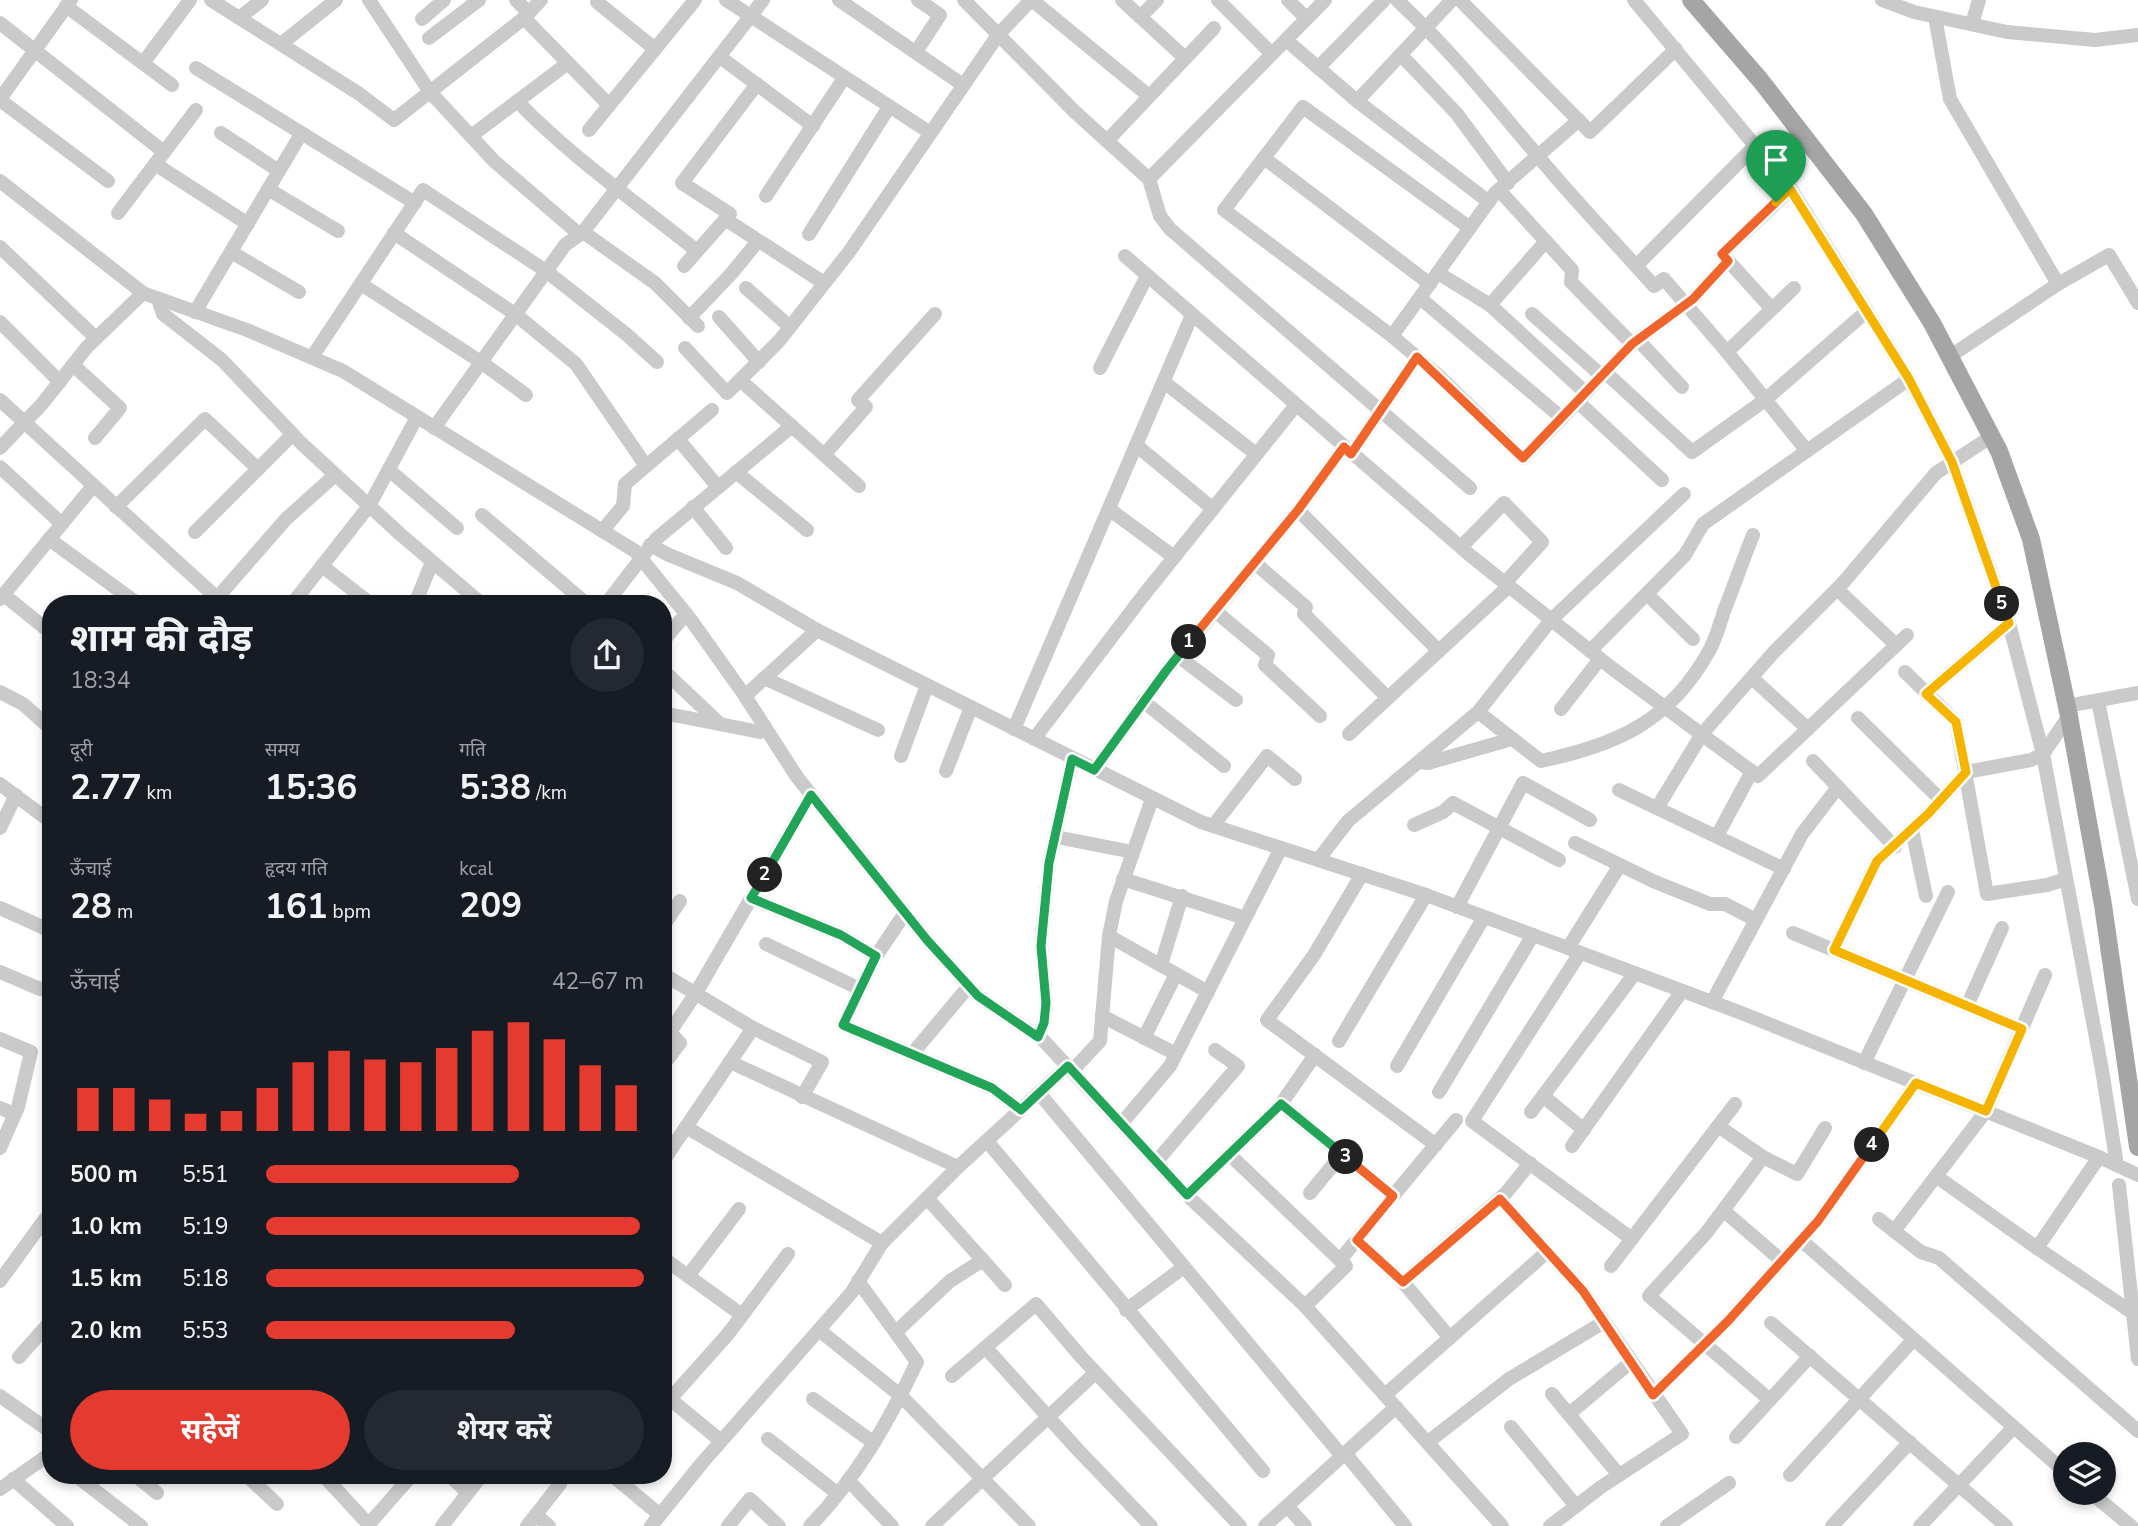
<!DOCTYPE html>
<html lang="hi">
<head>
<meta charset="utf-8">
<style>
  body { margin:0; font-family:"Nunito Sans","Noto Sans Devanagari",sans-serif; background:#242831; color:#f1f3f6; height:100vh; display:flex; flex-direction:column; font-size:26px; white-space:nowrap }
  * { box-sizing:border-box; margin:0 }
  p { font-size:23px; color:#9ea1a6 }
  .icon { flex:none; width:38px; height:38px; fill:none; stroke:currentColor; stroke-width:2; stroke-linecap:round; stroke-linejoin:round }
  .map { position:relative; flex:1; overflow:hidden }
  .details { position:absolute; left:42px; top:595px; width:630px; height:889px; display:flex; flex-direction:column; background:#171b24; border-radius:28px; box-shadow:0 4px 10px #0003 }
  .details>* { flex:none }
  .controls { position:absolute; left:2053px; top:1442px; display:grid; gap:14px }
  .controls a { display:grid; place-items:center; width:63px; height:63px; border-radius:50%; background:#171b24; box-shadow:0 4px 10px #0003; font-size:35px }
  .pin { position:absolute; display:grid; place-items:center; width:60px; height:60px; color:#fff; margin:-72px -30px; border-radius:50% 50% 50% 0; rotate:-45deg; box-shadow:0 0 7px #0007 }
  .pin .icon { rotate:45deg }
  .km { position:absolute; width:35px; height:35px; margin:-18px; border-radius:50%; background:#222; color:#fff; font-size:19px; line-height:35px; text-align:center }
  .round { display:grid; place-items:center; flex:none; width:74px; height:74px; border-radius:37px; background:#242831 }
  .headline { display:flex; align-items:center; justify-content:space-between; height:119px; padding:0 28px }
  h1 { font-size:38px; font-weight:700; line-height:52px }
  .figures { display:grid; grid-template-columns:repeat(3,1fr); gap:10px; height:119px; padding:7px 28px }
  .figures div { display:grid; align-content:center }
  .figures b { font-size:35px; font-weight:700 }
  .figures small { font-size:19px; font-weight:400 }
  .figures p { font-size:19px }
  .chart { height:196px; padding:14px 28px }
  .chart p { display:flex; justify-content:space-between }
  .chart svg { width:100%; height:126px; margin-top:7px; stroke:#e43a2f; stroke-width:6 }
  .primary-button { display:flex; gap:14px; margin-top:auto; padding:14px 28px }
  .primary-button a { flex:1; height:80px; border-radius:42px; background:#e43a2f; color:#fff; font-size:28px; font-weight:700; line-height:80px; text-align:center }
  .primary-button a+a { background:#242831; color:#f1f3f6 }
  ul { padding:0 28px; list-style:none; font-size:23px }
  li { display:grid; grid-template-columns:112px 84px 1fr; align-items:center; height:52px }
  li i { height:18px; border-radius:9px; background:#e43a2f }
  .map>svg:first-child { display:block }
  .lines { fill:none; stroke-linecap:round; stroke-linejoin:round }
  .minor { stroke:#cacaca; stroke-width:14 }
  .major { stroke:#a5a5a5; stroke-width:18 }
  .split-1-casing { stroke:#fff; stroke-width:14 }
  .split-2-casing { stroke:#fff; stroke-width:14 }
  .split-3-casing { stroke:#fff; stroke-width:14 }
  .split-4-casing { stroke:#fff; stroke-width:14 }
  .split-5-casing { stroke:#fff; stroke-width:14 }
  .split-6-casing { stroke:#fff; stroke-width:14 }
  .split-1 { stroke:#f0652b; stroke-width:9 }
  .split-2 { stroke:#22a559; stroke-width:9 }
  .split-3 { stroke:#22a559; stroke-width:9 }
  .split-4 { stroke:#f0652b; stroke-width:9 }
  .split-5 { stroke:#f5b400; stroke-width:9 }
  .split-6 { stroke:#f5b400; stroke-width:9 }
</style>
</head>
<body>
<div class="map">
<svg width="2138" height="1526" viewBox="0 0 2138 1526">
  <rect width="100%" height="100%" fill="#fff"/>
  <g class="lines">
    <g class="minor">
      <path d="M211 0 358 93 394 120 524 18 541 0"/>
      <path d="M369 0 430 92 494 161 579 234"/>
      <path d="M516 0 529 13"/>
      <path d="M726 0 929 132"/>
      <path d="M839 0 963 85"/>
      <path d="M964 0 1075 112 1149 179 1160 216 1170 229 1470 488"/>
      <path d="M1032 0 1149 96"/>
      <path d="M1122 0 1185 58"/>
      <path d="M1218 0 1272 54"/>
      <path d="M1288 0 1306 18"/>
      <path d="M1397 0C1449 48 1491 101 1537 155 1574 200 1615 242 1654 286L1664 279 1727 352 1807 451"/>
      <path d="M1460 0 1590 132 1676 49"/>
      <path d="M1634 0 1791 189 1909 379 1952 462 2009 623 2043 754 2102 1070 2117 1165"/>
      <path d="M1882 0 1914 12 2007 32 2095 40 2138 35"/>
      <path d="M597 2 655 49"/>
      <path d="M66 6 172 85"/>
      <path d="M1140 17 1157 0"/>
      <path d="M1935 17 1950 99 2058 284 1949 357"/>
      <path d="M239 18 262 0"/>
      <path d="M524 18 609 105"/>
      <path d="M422 19 444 0"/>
      <path d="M0 23 164 152"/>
      <path d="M1972 24 1979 0"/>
      <path d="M429 38 479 0"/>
      <path d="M1286 40 1357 101 1489 202"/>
      <path d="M281 44 336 0"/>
      <path d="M916 52 940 15 918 0"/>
      <path d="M1401 55 1457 114 1508 183"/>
      <path d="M720 57 813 126"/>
      <path d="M143 63 190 0"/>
      <path d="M196 68 415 203"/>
      <path d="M1318 68 1384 0"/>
      <path d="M0 99 71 0"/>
      <path d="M0 100 108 181"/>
      <path d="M517 101C571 157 636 202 697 251"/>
      <path d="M1357 101 1452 0"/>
      <path d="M589 130 695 0"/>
      <path d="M221 133 279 171"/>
      <path d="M471 136 568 63"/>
      <path d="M1107 141 1214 28"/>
      <path d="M1264 158 1430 284"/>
      <path d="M155 164 248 224"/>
      <path d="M1149 179 1325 0"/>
      <path d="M0 181 143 293 247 330 343 371 635 551 691 620 745 696 797 777 927 940 978 996 1043 1040 1190 1198 1305 1306 1502 1526"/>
      <path d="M268 189 338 231"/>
      <path d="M1499 190 1572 270 1571 282 1632 344"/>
      <path d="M766 196 844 78"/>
      <path d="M118 213 196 110"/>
      <path d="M725 219 824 283"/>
      <path d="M1470 228 1303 107 1224 210 1392 336 1439 376 1523 458 1562 418"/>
      <path d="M583 232 655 283 698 326"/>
      <path d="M394 233 515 314 576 364 646 466"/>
      <path d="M809 234 889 107"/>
      <path d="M0 247 96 338"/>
      <path d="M231 252 299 292"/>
      <path d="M1125 256 1471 556 1613 669 1758 776 1907 635"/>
      <path d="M684 266 730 214 682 183 757 84"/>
      <path d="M1636 266 1755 146"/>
      <path d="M1438 273 1490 305 1586 393"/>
      <path d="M361 284 481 362 526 395"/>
      <path d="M2058 284 2109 255 2138 303"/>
      <path d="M746 288 790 327"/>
      <path d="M1420 298 1562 418 1632 344 1693 299 1728 261"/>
      <path d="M158 299 163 314 222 360 302 444 400 534 482 604"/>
      <path d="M1490 305 1546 241"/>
      <path d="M1771 308 1722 254 1791 189"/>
      <path d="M195 312 301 134"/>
      <path d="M1532 314 1602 376"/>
      <path d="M719 317 759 362"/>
      <path d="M689 318 731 274 758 241"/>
      <path d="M0 322 60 382"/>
      <path d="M1392 336 1495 193 1579 120"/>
      <path d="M1638 340 1682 387"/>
      <path d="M685 348 727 393 779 341 849 252 998 35 1031 0"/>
      <path d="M1727 352 1794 288"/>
      <path d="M312 357 423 190 546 271 626 334 657 362"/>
      <path d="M73 365 120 408 95 438"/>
      <path d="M1100 368 1147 276"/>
      <path d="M1605 372 1692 452 1765 400 1867 311"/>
      <path d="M740 380 859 486"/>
      <path d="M1164 382 1256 454"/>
      <path d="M0 400 217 598 286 519 335 475"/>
      <path d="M1578 402 1662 480"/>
      <path d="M434 428 565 245 583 232 763 0"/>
      <path d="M678 439 718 487"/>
      <path d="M1136 445 1213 509"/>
      <path d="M0 448 42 404 87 347 143 293"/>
      <path d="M1351 454 1417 357"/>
      <path d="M824 455 866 407 858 400 935 314"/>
      <path d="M0 467 62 524"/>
      <path d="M389 470 457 528"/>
      <path d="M736 472 807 530"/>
      <path d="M116 507 205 419 258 469"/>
      <path d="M693 507 726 548"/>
      <path d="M1109 509 1174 557"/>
      <path d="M1298 510 1439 651"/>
      <path d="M482 515 587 604"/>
      <path d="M602 531 623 506 625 484 712 410"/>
      <path d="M195 532 292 435"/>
      <path d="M49 539 138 604"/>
      <path d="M650 545 669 555 737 583 817 630"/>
      <path d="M1461 547 1504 503 1542 542 1505 583"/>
      <path d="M1255 563 1306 607 1304 614 1388 698"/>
      <path d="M322 566 371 604"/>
      <path d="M1837 589 1896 645"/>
      <path d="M1647 594 1693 639"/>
      <path d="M4 595 51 633"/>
      <path d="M0 599 93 486"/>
      <path d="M292 604 369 506 417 417"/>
      <path d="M415 604 432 562"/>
      <path d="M606 604 656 539 792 426"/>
      <path d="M1215 611 1268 655 1265 665 1320 716"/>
      <path d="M663 641 686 614"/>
      <path d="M1590 651 1685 555 1703 524 1909 379"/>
      <path d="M1178 656 1236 700"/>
      <path d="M663 670 720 724"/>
      <path d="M1905 672 1956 722 1987 894 2047 885 2066 879"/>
      <path d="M764 678 878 730"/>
      <path d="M1752 678 1808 729"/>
      <path d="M0 692 23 704 51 729"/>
      <path d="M1926 694 2009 623"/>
      <path d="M745 696 817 630 1201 822 1426 895 1739 1012 2099 1157 2138 1175"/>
      <path d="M1143 701 1224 766"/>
      <path d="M2098 701 2138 899"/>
      <path d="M2067 706 2138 693"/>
      <path d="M1561 709 1600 659"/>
      <path d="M1478 712 1541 761C1616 745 1670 722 1709 651 1716 639 1720 624 1724 611 1734 586 1743 560 1753 535"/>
      <path d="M663 713 760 732 765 727"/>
      <path d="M1858 718 1941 800"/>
      <path d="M1014 729 1192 315"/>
      <path d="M1349 734 1509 586"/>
      <path d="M1034 739 1143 596 1296 405"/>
      <path d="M901 756 927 685"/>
      <path d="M1813 761 1895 847"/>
      <path d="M1419 762 1428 763 1512 739"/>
      <path d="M1094 770 1166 671 1298 510 1344 447"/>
      <path d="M946 771 971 707"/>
      <path d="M0 784 51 822"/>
      <path d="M1619 790 1784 869"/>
      <path d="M1657 808 1702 734 1773 653 1842 584 1936 473 1992 436"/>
      <path d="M1414 825 1443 812 1453 803 1559 860"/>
      <path d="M1213 826 1267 756 1295 779"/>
      <path d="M0 828 16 795"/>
      <path d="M1912 830 1926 896"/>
      <path d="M1717 836 1752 771"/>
      <path d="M1056 837 1133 852"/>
      <path d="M1575 843 1653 881 1710 904H1725L1756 920"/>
      <path d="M1318 860 1348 821 1478 712 1551 620 1684 494"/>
      <path d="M1362 874 1314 955 1267 1020 1436 1145"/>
      <path d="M1123 879 1245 918"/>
      <path d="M50 889 51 888"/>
      <path d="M751 898 841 935 876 956"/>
      <path d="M1457 907 1523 783 1590 820"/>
      <path d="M0 908 51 931"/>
      <path d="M905 913 876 956 843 1025 992 1088 1021 1110"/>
      <path d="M663 926 680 901"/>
      <path d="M1793 933 2022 1029"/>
      <path d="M1109 936 1208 992"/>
      <path d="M766 944 860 989"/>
      <path d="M1568 948 1620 865"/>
      <path d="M1834 950 1877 861 1928 814 1966 772 2031 760 2043 754 2069 716"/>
      <path d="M1580 953 1472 1121 1632 1239"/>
      <path d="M1161 965 1182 896"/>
      <path d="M0 972 40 989 51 988"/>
      <path d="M663 974 753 1028 822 1062 802 1097"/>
      <path d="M2045 975 1986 1111 1894 1231 1921 1252 1939 1258 2138 1431"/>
      <path d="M1712 1002 1802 834 1838 787"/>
      <path d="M1967 1006 2002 928"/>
      <path d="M1102 1016 1176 1054"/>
      <path d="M1038 1036 1044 1023 1046 1003 1041 945 1049 863 1072 759"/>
      <path d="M1144 1038 1176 974"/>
      <path d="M0 1039 31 1052 18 1107 0 1148"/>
      <path d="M1339 1041 1426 895"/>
      <path d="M912 1054 969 986"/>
      <path d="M730 1062 958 1167"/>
      <path d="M1864 1063 1948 892"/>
      <path d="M663 1065 680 1043 670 1032 696 993 811 795"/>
      <path d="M1397 1066 1484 917"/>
      <path d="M1072 1071 1100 1041 1109 936 1116 901 1152 799"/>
      <path d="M1439 1092 1533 935"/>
      <path d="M1039 1093 1342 1456"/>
      <path d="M1543 1096 1584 1130"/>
      <path d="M1281 1104 1393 1196"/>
      <path d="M0 1108 15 1114"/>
      <path d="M1531 1112 1635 973"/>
      <path d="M1121 1124 1170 1066 1281 848"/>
      <path d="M1718 1126 1763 1157 1797 1174 1825 1128"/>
      <path d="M686 1127 882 1243"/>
      <path d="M987 1141 1263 1471"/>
      <path d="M1572 1146 1682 991"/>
      <path d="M1229 1154 1346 1266 1305 1306"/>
      <path d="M1763 1157 1707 1232 1649 1296 1770 1400"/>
      <path d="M663 1161 753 1028"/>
      <path d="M1156 1162 1238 1066 1215 1050"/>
      <path d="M1936 1176 2037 1248 2133 1313"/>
      <path d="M2119 1185 2138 1359"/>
      <path d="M1310 1193 1342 1154"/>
      <path d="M1187 1195 1281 1104 1315 1055"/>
      <path d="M927 1198 1005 1285"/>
      <path d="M1500 1199 1583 1291 1682 1434 1601 1487 1550 1526"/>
      <path d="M1724 1211 1782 1261"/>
      <path d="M1879 1219 1894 1231"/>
      <path d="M1357 1240 1403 1282 1450 1338"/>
      <path d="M1801 1240 2065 1472"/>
      <path d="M2037 1248 2099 1157"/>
      <path d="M663 1258 742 1315"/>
      <path d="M1340 1260 1456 1120"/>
      <path d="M1611 1266 1735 1104"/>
      <path d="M688 1276 739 1209"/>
      <path d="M0 1281 45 1219"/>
      <path d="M1403 1282 1506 1193 1530 1163"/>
      <path d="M1126 1310 1184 1267"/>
      <path d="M1771 1323 2006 1526"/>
      <path d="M819 1330 901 1396 1029 1526"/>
      <path d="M896 1332 950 1281 983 1260"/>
      <path d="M663 1337 665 1338"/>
      <path d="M986 1348 1078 1450 1151 1526"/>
      <path d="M19 1357 51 1321"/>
      <path d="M952 1376 1036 1304 1082 1358 1240 1526"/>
      <path d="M1552 1394 1619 1475"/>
      <path d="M1385 1395 1547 1252"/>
      <path d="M1653 1395 1728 1321 1818 1221 1916 1083"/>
      <path d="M0 1396 51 1432"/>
      <path d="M813 1399 874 1443"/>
      <path d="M1569 1414 1631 1362"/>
      <path d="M1511 1427 1576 1506"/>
      <path d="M1736 1437 1810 1356"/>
      <path d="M768 1439 838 1494"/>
      <path d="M721 1441 670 1399 728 1334 788 1254"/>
      <path d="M1428 1442 1509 1379 1604 1322"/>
      <path d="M1345 1453 1405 1526"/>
      <path d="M75 1475 141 1526"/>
      <path d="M135 1475 157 1493"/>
      <path d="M246 1475 277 1504"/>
      <path d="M323 1475 370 1526"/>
      <path d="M449 1475 468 1493"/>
      <path d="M612 1475 660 1515"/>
      <path d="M1790 1475 1913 1340"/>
      <path d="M13 1479 67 1526"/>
      <path d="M848 1480 892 1526"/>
      <path d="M0 1489 51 1453"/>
      <path d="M2091 1493 2131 1526"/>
      <path d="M1287 1506 1305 1526"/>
      <path d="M536 1515 549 1526"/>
      <path d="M369 1524 412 1475"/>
      <path d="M442 1526 482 1475"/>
      <path d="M527 1526 560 1484"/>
      <path d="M651 1526 702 1463 852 1292 882 1243 958 1167 1068 1066"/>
      <path d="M728 1526 750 1499 779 1526"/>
      <path d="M810 1526C856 1479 889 1421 917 1362L858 1281"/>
      <path d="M932 1526 1095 1373"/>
      <path d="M1265 1526 1396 1407"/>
      <path d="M1667 1526 1729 1483"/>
      <path d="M1832 1526 1910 1442"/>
      <path d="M1920 1526 2013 1428"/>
    </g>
    <path class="major" d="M1691 0 1761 81 1864 214 1932 323 1999 451 2031 539 2069 716 2103 905 2138 1147"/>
  </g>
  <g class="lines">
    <defs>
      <path id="split-1" d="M1189 642 1298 510 1344 447 1351 454 1417 357 1523 458 1632 344 1693 299 1728 261 1722 254 1776 202"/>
      <path id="split-2" d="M765 875 811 795 927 940 978 996 1038 1037 1044 1023 1046 1003 1041 946 1049 863 1072 759 1094 770 1166 671 1189 642"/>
      <path id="split-3" d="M765 875 751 898 841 935 876 956 843 1025 992 1088 1021 1110 1068 1066 1187 1195 1281 1104 1346 1157"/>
      <path id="split-4" d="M1346 1157 1393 1196 1357 1240 1403 1282 1500 1199 1583 1291 1653 1395 1728 1321 1818 1221 1872 1145"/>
      <path id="split-5" d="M1872 1145 1916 1083 1986 1111 2022 1029 1834 950 1877 861 1928 814 1966 772 1956 722 1926 694 2009 623 2002 604"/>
      <path id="split-6" d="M1776 202 1790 189 1909 379 1952 462 2002 604"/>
    </defs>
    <use href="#split-1" class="split-1-casing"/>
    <use href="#split-2" class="split-2-casing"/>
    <use href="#split-3" class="split-3-casing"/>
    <use href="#split-4" class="split-4-casing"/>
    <use href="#split-5" class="split-5-casing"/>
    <use href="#split-6" class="split-6-casing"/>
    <use href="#split-1" class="split-1"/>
    <use href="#split-2" class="split-2"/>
    <use href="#split-3" class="split-3"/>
    <use href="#split-4" class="split-4"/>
    <use href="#split-5" class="split-5"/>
    <use href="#split-6" class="split-6"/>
  </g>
</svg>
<div class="controls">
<a><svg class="icon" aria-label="layers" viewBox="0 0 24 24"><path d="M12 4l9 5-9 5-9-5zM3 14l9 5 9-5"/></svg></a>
</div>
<div class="pin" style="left:1776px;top:202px;background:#1e9e55"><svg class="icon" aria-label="arrive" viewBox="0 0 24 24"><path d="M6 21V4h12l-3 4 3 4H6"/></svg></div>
<b class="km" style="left:1189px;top:642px">1</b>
<b class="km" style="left:765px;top:875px">2</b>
<b class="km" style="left:1346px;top:1157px">3</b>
<b class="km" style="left:1872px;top:1145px">4</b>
<b class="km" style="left:2002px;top:604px">5</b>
<section class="details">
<div class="headline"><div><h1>शाम की दौड़</h1><p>18:34</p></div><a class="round"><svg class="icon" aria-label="share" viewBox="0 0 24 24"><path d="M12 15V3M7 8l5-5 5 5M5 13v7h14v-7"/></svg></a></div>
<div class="figures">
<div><p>दूरी</p><b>2.77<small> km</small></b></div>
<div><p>समय</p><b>15:36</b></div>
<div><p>गति</p><b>5:38<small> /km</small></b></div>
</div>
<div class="figures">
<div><p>ऊँचाई</p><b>28<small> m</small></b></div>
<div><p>हृदय गति</p><b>161<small> bpm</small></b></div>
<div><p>kcal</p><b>209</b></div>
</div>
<div class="chart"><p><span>ऊँचाई</span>42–67 m</p>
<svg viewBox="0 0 160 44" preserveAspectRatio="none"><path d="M5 44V29M15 44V29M25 44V33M35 44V38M45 44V37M55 44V29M65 44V20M75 44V16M85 44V19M95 44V20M105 44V15M115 44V9M125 44V6M135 44V12M145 44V21M155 44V28"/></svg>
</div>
<ul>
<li><b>500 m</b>5:51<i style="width:67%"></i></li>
<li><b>1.0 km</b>5:19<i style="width:99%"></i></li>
<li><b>1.5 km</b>5:18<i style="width:100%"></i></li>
<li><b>2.0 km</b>5:53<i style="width:66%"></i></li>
</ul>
<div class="primary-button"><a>सहेजें</a><a>शेयर करें</a></div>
</section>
</div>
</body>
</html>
